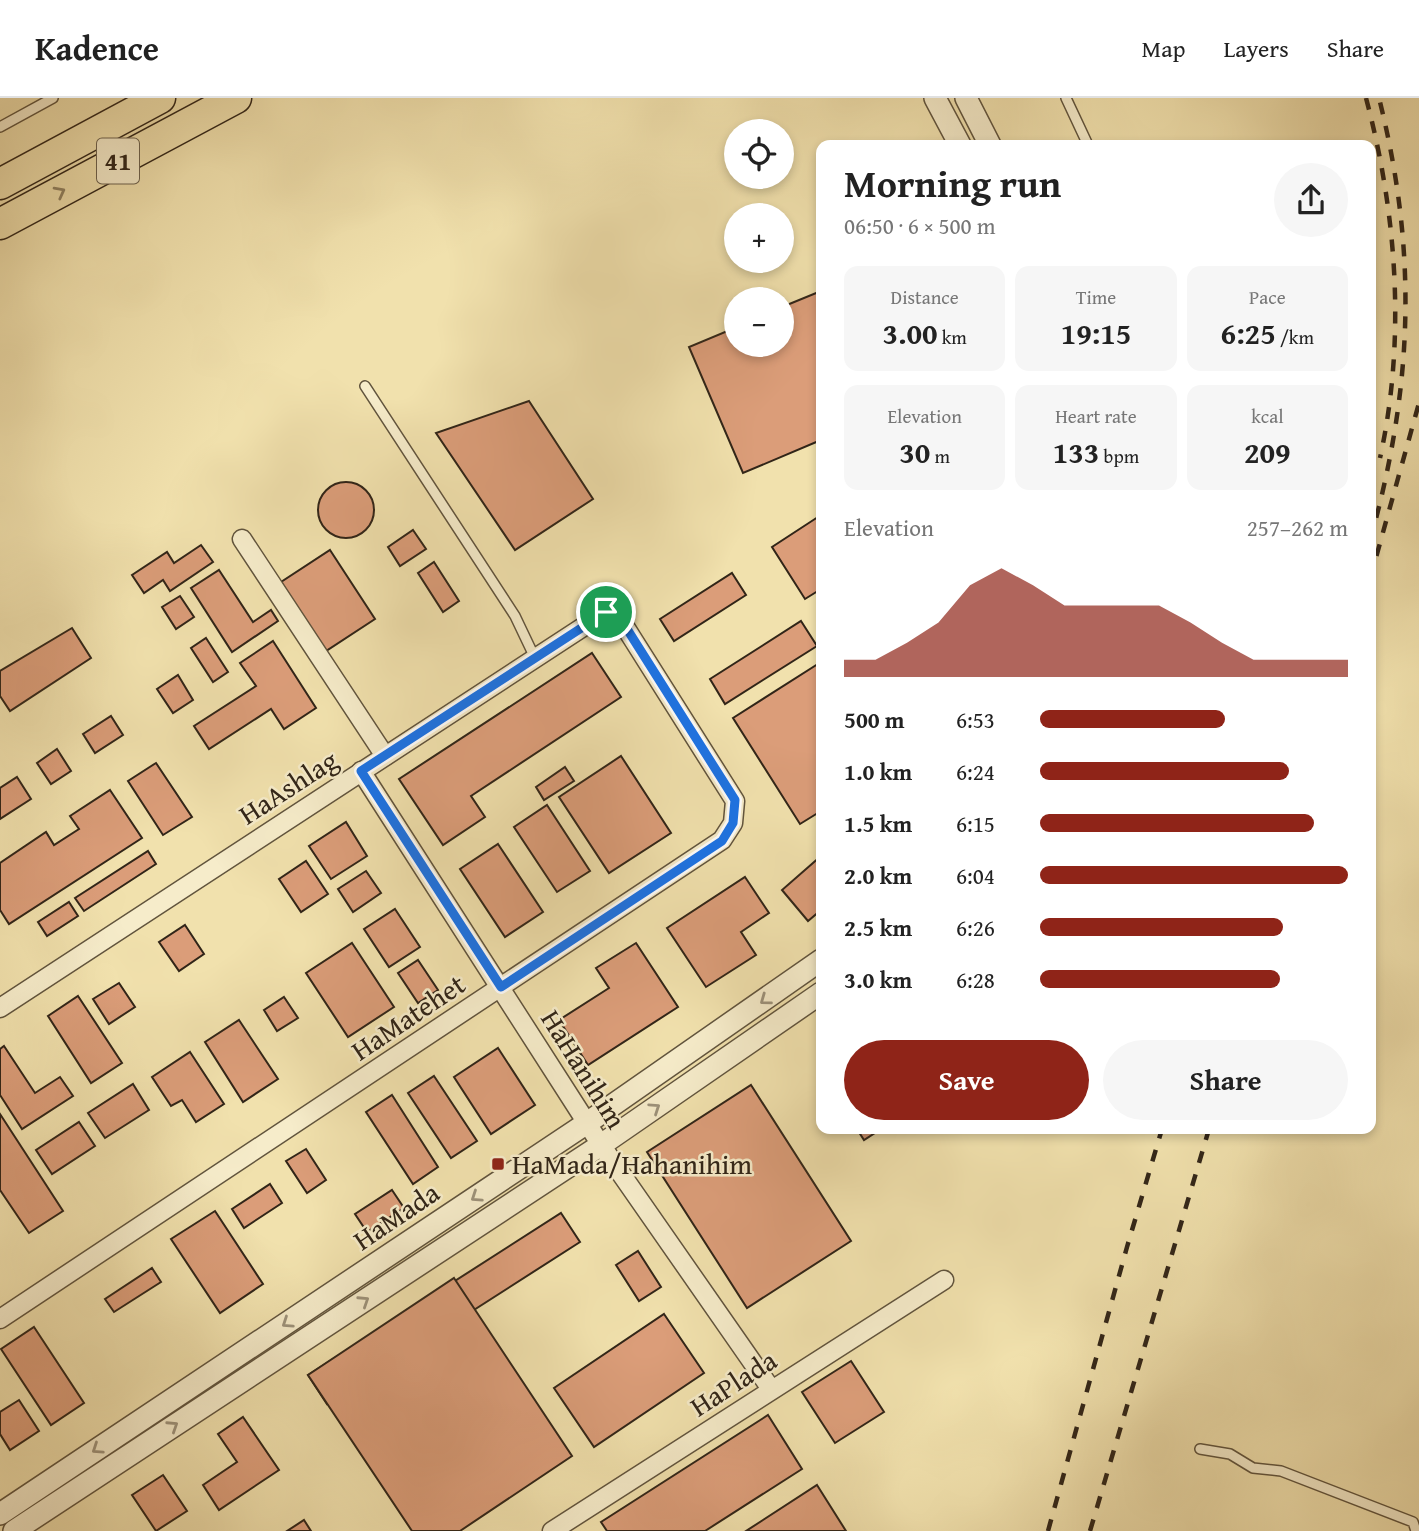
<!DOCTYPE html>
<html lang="en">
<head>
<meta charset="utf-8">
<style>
  body { margin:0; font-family:"Gentium Book Plus",serif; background:#f6f6f6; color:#222; height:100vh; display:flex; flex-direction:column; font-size:26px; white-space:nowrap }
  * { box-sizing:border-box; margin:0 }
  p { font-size:23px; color:#767676 }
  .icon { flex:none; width:38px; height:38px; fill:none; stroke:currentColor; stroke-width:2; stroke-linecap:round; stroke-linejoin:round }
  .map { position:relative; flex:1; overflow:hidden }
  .sheet { position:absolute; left:816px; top:42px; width:560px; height:994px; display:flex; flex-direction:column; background:#fff; border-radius:14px; box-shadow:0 4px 10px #0003 }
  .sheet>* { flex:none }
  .buttons { position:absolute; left:724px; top:21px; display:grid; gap:14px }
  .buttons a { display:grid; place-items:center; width:70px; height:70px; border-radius:50%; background:#fff; box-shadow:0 4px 10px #0003; font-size:35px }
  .pin { position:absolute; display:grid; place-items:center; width:60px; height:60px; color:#fff; margin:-30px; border:4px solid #fff; border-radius:50%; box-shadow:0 2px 7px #0007 }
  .round { display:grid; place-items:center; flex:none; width:74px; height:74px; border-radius:37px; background:#f6f6f6 }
  .head { display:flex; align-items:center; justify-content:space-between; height:119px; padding:0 28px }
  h1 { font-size:38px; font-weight:700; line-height:52px }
  .metrics { display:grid; grid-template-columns:repeat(3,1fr); gap:10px; height:119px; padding:7px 28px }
  .metrics div { display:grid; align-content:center; border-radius:14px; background:#f6f6f6; text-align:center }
  .metrics b { font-size:30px; font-weight:700 }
  .metrics small { font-size:19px; font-weight:400 }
  .metrics p { font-size:19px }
  .chart { height:196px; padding:14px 28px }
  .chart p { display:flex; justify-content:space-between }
  .chart svg { width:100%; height:126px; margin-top:7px; fill:#8f2418; opacity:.7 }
  .primary-button { display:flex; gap:14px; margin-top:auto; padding:14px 28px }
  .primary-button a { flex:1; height:80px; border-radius:42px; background:#8f2418; color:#fff; font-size:28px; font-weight:700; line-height:80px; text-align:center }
  .primary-button a+a { background:#f6f6f6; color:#222 }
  ul { padding:0 28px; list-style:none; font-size:23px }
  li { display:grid; grid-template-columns:112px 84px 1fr; align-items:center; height:52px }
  li i { height:18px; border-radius:9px; background:#8f2418 }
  header { display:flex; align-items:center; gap:42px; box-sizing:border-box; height:98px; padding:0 35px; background:#fff; border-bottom:2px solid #e0e0e0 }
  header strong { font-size:33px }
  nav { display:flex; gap:38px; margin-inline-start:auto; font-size:24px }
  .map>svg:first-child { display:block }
  .building { fill:#db9d79; stroke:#312518; stroke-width:2 }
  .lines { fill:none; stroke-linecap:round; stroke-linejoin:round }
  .service-casing { stroke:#61543d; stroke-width:12 }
  .minor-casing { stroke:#61543d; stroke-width:21 }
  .tertiary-casing { stroke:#61543d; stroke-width:24 }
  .trunk-casing { stroke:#312518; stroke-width:33 }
  .service { stroke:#f6ecca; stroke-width:9 }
  .minor { stroke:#f6ecca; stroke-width:18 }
  .tertiary { stroke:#f6ecca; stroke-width:21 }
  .trunk { stroke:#f1e1ad; stroke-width:30 }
  .rail { stroke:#312518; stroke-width:4.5; stroke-dasharray:12 12; stroke-linecap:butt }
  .oneway { stroke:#918362 }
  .oneway2 { stroke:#9d927a }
  .route-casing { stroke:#fff; stroke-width:14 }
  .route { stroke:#1a73e8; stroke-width:9 }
  .poi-dot { fill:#8f2418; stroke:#f6ecca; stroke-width:2.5 }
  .labels { text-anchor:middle; stroke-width:5; stroke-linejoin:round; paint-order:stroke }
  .shield { fill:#f6ecca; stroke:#6c614d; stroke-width:2 }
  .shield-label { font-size:26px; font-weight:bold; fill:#312518 }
  .street-label { font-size:28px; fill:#312518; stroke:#f6ecca }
  .poi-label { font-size:28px; fill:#312518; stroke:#f6ecca; text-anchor:start }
</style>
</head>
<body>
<header>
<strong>Kadence</strong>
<nav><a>Map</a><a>Layers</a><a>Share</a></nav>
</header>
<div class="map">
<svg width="1419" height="1433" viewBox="0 0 1419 1433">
  <rect width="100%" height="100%" fill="#f1e1ad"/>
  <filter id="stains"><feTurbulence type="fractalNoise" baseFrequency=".00286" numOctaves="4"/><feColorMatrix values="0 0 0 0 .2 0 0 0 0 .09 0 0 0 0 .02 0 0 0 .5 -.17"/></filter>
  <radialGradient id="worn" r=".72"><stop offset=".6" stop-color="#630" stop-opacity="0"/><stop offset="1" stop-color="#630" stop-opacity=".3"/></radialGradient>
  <g class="building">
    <path d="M821 193V342L743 375 689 249 737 229V247H782V209Z"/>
    <path d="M529 303 593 401 515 452 436 335Z"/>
    <circle cx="346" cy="412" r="28"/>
    <path d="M821 417V491L805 501 772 449Z"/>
    <path d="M413 432 426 451 400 468 388 449Z"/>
    <path d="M201 447 213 464 170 493 163 482 144 495 132 477 167 454 174 465Z"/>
    <path d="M330 452 375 521 326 553 281 484Z"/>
    <path d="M434 464 459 503 443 514 418 475Z"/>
    <path d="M219 472 253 524 271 512 278 523 232 554 191 490Z"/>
    <path d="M732 475 746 497 674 543 660 521Z"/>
    <path d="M180 498 194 519 176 531 162 509Z"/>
    <path d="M801 523 817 548 725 606 710 581Z"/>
    <path d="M72 530 91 560 10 613 0 598V573Z"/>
    <path d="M206 540 228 574 213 584 191 550Z"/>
    <path d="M273 543 316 610 284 631 271 611 209 651 194 628 256 588 240 565Z"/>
    <path d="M592 555 621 599 471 698 485 719 443 747 399 681Z"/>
    <path d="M821 564V713L800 726 733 620Z"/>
    <path d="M178 577 193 602 173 615 157 591Z"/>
    <path d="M111 618 123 637 95 655 83 636Z"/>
    <path d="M57 651 71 673 51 686 37 665Z"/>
    <path d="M621 658 671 735 609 775 559 699Z"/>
    <path d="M156 665 192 719 163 737 128 683Z"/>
    <path d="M565 669 574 683 544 702 536 689Z"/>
    <path d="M17 679 31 701 0 721V690Z"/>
    <path d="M110 692 142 740 9 826 0 812V765L46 734 54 747 79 731 70 718Z"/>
    <path d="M547 707 590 773 557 794 514 729Z"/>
    <path d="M346 724 367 758 331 781 309 748Z"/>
    <path d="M498 746 543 814 505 839 460 771Z"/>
    <path d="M148 753 156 766 84 813 75 800Z"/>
    <path d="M821 758V812L808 823 782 792Z"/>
    <path d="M306 763 328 796 301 814 279 781Z"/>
    <path d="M366 773 381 795 353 814 338 791Z"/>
    <path d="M745 779 769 815 741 834 756 857 706 889 667 830Z"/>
    <path d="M69 804 78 818 47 838 38 824Z"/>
    <path d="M395 811 420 849 389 869 364 831Z"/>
    <path d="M185 827 204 856 179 873 159 844Z"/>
    <path d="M352 845 394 909 348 939 306 875Z"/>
    <path d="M636 845 678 909 588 967 559 922 609 890 596 870Z"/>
    <path d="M418 862 438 892 418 905 398 875Z"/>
    <path d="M119 885 135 909 109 926 93 901Z"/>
    <path d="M78 898 122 965 91 985 48 918Z"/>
    <path d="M284 899 298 920 277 933 264 912Z"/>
    <path d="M239 922 278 981 243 1004 205 944Z"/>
    <path d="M4 948 35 995 60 979 73 998 22 1031 0 997V951Z"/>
    <path d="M498 950 535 1007 491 1036 454 979Z"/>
    <path d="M190 954 224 1006 196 1024 182 1002 171 1008 152 979Z"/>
    <path d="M434 978 477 1043 451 1060 408 995Z"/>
    <path d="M133 986 149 1012 105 1040 88 1015Z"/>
    <path d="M751 987 851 1143 747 1210 647 1054Z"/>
    <path d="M392 997 438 1069 413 1086 366 1014Z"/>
    <path d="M0 1016 63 1113 29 1135 0 1092Z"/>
    <path d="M79 1024 95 1048 52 1076 36 1052Z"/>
    <path d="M857 1031H881L864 1042Z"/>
    <path d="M306 1051 326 1082 307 1095 286 1063Z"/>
    <path d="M270 1086 282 1105 244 1130 232 1111Z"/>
    <path d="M392 1092 404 1110 367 1134 355 1116Z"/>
    <path d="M215 1113 263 1186 220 1215 171 1141Z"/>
    <path d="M561 1115 580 1144 327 1306 308 1277Z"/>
    <path d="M638 1153 661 1189 639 1203 616 1167Z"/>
    <path d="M152 1170 161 1184 114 1214 105 1201Z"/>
    <path d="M454 1180 572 1358 460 1433H412L308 1277Z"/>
    <path d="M664 1216 704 1275 594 1349 554 1290Z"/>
    <path d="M34 1229 84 1305 51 1327 1 1251Z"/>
    <path d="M851 1263 884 1314 835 1345 802 1294Z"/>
    <path d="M19 1302 39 1333 10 1352 0 1336V1314Z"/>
    <path d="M768 1317 802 1371 705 1433H607L601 1424Z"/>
    <path d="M243 1319 279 1372 219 1412 203 1387 237 1364 218 1336Z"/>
    <path d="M163 1377 187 1413 156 1433 132 1397Z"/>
    <path d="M817 1387 846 1433H746Z"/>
    <path d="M304 1422 311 1433H287Z"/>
  </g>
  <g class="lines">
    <defs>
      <g id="service">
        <path d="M1066 0 1088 47"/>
        <path d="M0 29 53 0"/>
        <path d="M365 288 515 518 535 560"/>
        <path d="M1200 1351 1230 1356 1253 1370 1281 1373 1413 1424 1416 1433"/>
      </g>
      <g id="minor">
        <path d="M242 441 385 658"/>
        <path d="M361 673 601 1047 771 1291"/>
        <path d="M0 910 606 514 627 532 735 703 733 725 722 742 0 1221"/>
        <path d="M552 1433 944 1182"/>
      </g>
      <g id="tertiary">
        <path d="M935 0 960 47"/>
        <path d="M966 0 990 47"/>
        <path d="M0 1416 587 1025 821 862"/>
        <path d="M14 1433 601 1047 821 895"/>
      </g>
      <g id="trunk">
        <path d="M0 86 160 0"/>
        <path d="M0 126 236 0"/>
      </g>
    </defs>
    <use href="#service" class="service-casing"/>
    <use href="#minor" class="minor-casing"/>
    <use href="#tertiary" class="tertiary-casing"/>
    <use href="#trunk" class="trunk-casing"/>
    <use href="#service" class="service"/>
    <use href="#minor" class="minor"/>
    <use href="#tertiary" class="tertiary"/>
    <use href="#trunk" class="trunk"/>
    <g class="rail">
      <path d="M1366 0C1397 116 1406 242 1380 360"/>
      <path d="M1370 443C1413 289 1418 155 1379 0"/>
      <path d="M1370 481 1419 305"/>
      <path d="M1048 1433 1127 1149 1162 1031"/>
      <path d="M1090 1433 1209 1031"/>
    </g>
  </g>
  <defs><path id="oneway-chevron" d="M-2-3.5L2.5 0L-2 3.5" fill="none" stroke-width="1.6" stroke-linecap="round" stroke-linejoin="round" transform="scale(1.75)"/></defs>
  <use class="oneway" href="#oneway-chevron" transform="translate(60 94) rotate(-28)"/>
  <g class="oneway2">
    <use href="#oneway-chevron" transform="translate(765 902) rotate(144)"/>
    <use href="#oneway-chevron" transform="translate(655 1010) rotate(-34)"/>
    <use href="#oneway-chevron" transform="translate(476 1099) rotate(146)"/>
    <use href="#oneway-chevron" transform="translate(364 1203) rotate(-33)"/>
    <use href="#oneway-chevron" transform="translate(287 1225) rotate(146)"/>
    <use href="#oneway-chevron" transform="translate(173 1328) rotate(-33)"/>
    <use href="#oneway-chevron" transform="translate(97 1351) rotate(146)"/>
  </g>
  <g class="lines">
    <defs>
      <path id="route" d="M606 514 627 531 735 702 733 725 722 743 501 889 361 673Z"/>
    </defs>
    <use href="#route" class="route-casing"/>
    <use href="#route" class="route"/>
  </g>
  <rect class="poi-dot" x="491" y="1059" width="14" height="14" rx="3.5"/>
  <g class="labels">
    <rect class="shield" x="97" y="40.5" width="42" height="45" rx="5"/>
    <g class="shield-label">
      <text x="118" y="72">41</text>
    </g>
    <g class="street-label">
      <text transform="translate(288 689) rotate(-33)" y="10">HaAshlag</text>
      <text transform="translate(408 919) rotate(-34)" y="10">HaMatehet</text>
      <text transform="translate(584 971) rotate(58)" y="10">HaHanihim</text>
      <text transform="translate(396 1118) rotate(-34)" y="10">HaMada</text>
      <text transform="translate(733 1285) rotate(-33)" y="10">HaPlada</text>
    </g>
    <g class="poi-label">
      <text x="512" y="1076">HaMada/Hahanihim</text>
    </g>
  </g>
  <rect width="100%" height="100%" filter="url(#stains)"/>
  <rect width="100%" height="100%" fill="url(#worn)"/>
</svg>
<div class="buttons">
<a><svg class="icon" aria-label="locate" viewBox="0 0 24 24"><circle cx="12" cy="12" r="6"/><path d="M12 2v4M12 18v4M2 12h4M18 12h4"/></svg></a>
<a>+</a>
<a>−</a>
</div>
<div class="pin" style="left:606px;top:514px;background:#1e9e55"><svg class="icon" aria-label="arrive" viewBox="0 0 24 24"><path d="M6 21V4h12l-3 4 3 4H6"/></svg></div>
<section class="sheet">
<div class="head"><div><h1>Morning run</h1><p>06:50 · 6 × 500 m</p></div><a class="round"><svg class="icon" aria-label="share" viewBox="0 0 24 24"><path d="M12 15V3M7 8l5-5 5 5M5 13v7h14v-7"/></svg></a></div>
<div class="metrics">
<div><p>Distance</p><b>3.00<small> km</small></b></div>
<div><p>Time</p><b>19:15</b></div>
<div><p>Pace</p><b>6:25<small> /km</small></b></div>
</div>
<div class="metrics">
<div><p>Elevation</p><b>30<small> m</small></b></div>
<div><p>Heart rate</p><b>133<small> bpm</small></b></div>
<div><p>kcal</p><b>209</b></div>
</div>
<div class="chart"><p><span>Elevation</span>257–262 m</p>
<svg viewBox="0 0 160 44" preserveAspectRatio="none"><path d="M0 44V38L10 38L20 32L30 25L40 12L50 6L60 12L70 19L80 19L90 19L100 19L110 25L120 32L130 38L140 38L150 38L160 38V44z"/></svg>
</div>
<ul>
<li><b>500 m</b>6:53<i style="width:60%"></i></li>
<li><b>1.0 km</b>6:24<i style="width:81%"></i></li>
<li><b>1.5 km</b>6:15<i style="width:89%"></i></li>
<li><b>2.0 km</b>6:04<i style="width:100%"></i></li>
<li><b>2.5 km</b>6:26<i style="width:79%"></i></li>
<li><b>3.0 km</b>6:28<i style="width:78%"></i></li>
</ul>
<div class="primary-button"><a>Save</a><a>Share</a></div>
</section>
</div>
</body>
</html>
